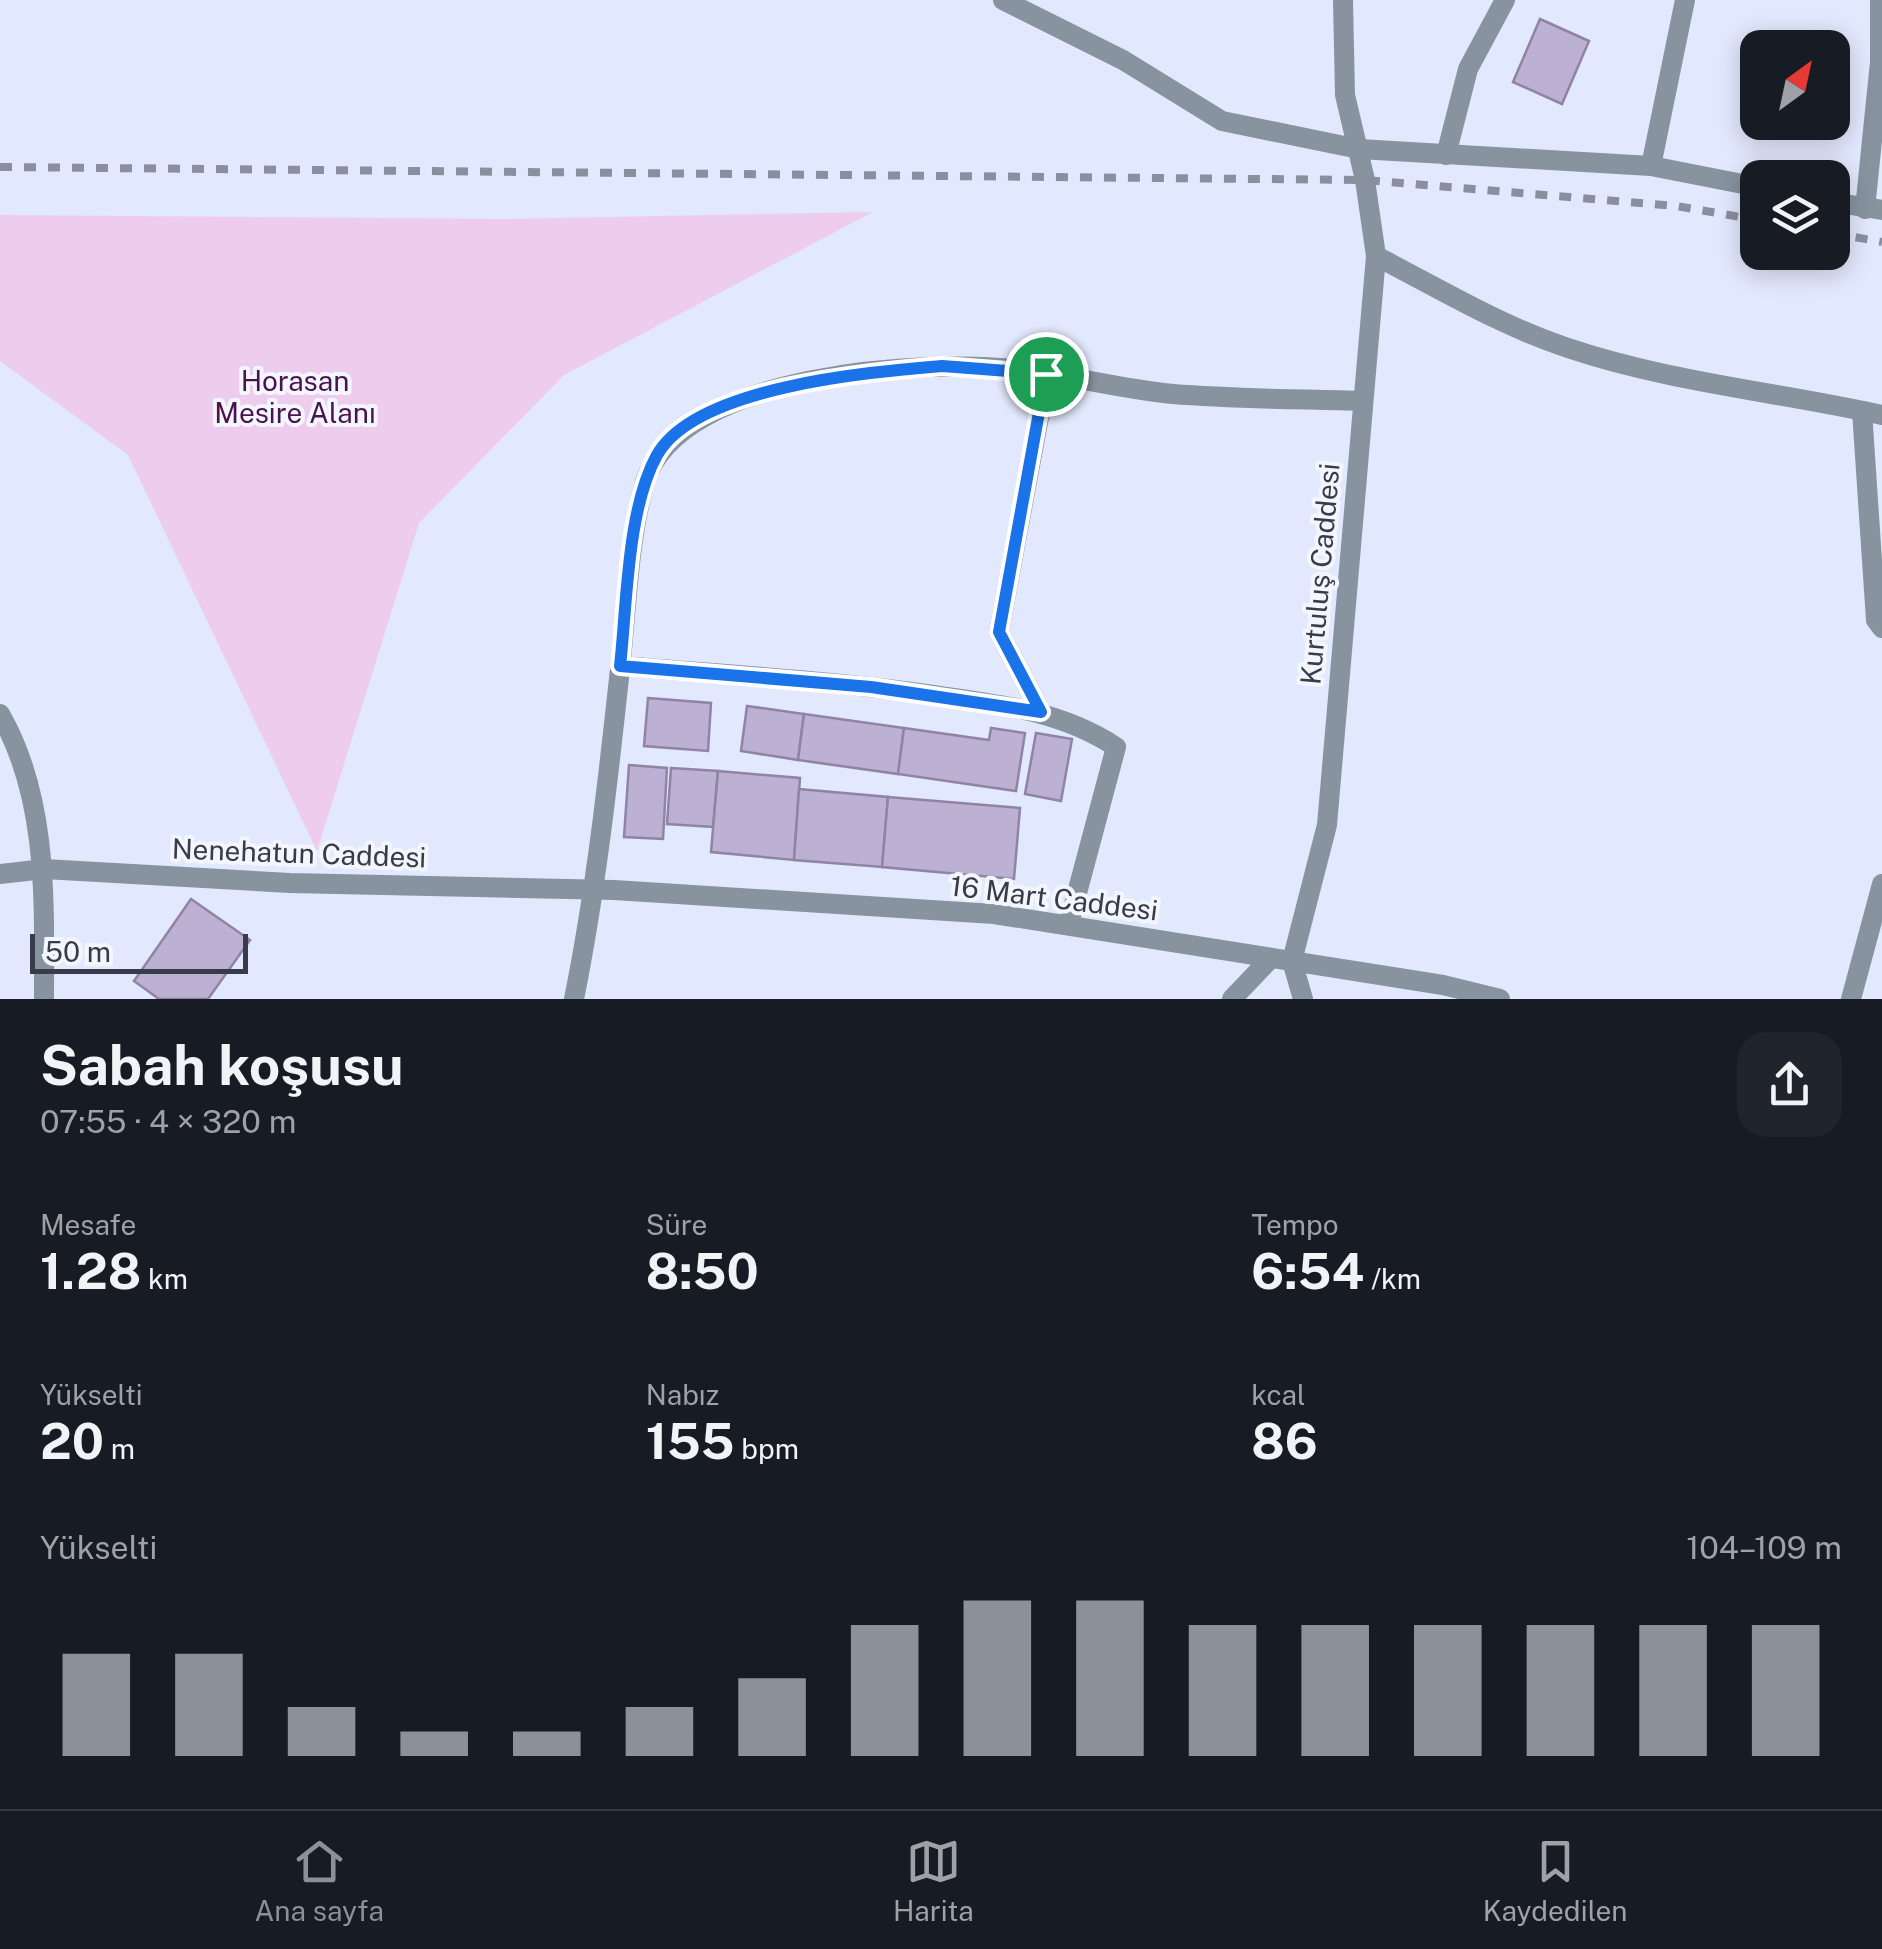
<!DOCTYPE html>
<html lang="tr">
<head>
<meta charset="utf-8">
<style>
  body { margin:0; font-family:"Public Sans",sans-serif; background:#20242c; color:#f1f3f6; height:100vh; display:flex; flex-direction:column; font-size:38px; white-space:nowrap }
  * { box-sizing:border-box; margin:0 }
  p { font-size:32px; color:#9ea1a6 }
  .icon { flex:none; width:55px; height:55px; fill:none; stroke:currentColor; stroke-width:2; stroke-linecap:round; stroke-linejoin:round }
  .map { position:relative; height:999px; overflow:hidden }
  .details { display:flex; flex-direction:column; background:#171b24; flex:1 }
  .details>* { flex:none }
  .needle { width:65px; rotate:33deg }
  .fabs { position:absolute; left:1740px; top:30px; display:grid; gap:20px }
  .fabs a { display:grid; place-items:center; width:110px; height:110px; border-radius:20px; background:#171b24; box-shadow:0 5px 25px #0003; font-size:50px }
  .scale { position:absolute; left:30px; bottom:25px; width:218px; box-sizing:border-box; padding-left:10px; border:5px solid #383c4a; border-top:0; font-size:28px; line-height:35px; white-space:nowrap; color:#383c4a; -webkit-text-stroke:8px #f4f6fd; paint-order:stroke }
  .pin { position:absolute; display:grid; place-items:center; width:85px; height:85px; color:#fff; margin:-42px; border:5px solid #fff; border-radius:50%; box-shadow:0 2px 10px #0007 }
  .round { display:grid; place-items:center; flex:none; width:105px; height:105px; border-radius:30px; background:#20242c }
  .headline { display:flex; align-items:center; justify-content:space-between; height:170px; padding:0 40px }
  h1 { font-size:55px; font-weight:700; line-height:75px }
  .metrics { display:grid; grid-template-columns:repeat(3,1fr); gap:15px; height:170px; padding:10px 40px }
  .metrics div { display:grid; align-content:center }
  .metrics b { font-size:50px; font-weight:700 }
  .metrics small { font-size:28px; font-weight:400 }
  .metrics p { font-size:28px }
  .chart { height:280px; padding:20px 40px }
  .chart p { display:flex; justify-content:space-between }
  .chart svg { width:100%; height:180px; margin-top:10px; stroke:#8c9099; stroke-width:6 }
  .tabs { display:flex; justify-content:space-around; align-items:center; height:140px; border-top:2px solid #363941; background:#171b24; font-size:28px; color:#9ea1a6 }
  .tabs a { display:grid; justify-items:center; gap:5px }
  .tabs .active { color:#8c9099 }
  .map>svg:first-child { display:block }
  .green { fill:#edccee }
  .building { fill:#bcb1d3; stroke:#8f84a5; stroke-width:2.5 }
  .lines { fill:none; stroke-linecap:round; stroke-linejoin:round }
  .minor { stroke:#87939f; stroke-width:20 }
  .tertiary { stroke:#87939f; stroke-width:20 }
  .rail { stroke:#8a8fa0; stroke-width:8; stroke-dasharray:12 12; stroke-linecap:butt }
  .route-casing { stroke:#fff; stroke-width:20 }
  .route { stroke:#1a73e8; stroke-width:12 }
  .labels { text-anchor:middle; stroke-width:8; stroke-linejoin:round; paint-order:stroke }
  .park-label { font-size:28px; fill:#4a134f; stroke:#f4f6fd }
  .street-label { font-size:28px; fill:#383c4a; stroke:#f4f6fd }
</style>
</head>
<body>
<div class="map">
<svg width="1882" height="999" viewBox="0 0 1882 999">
  <rect width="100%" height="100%" fill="#e2e8fd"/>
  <path class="green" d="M873 212 564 375 419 523 317 851 128 455 0 361V215L505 219Z"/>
  <g class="building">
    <path d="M1540 19 1589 41 1562 104 1513 82Z"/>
    <path d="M648 698 711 703 708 751 644 746Z"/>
    <path d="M747 706 804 714 798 760 741 751Z"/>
    <path d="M804 714 904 728 898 774 798 760Z"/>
    <path d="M904 728 989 740 991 728 1025 733 1016 791 898 774Z"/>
    <path d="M1036 733 1072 739 1061 801 1025 794Z"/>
    <path d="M629 765 667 768 663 839 624 837Z"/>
    <path d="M671 768 718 771 713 827 667 824Z"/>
    <path d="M718 771 800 778 794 860 711 852Z"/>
    <path d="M799 789 888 797 882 867 794 860Z"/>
    <path d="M888 797 1020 808 1014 879 882 867Z"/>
    <path d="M191 899 250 940 208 999H159L134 981Z"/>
  </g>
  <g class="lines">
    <g class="minor">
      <path d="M1003 0 1123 60 1222 121 1359 149 1651 166 1758 187"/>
      <path d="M1446 155 1468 69 1505 0"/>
      <path d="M1651 166 1685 0"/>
      <path d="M1832 202 1882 210"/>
      <path d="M1865 209 1880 62V0"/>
      <path d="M1376 256C1438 288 1501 326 1568 348 1669 382 1778 392 1882 415"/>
      <path d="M1862 411 1876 620 1882 628"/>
      <path d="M621 666C720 674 820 680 919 693 988 703 1057 708 1116 747L1069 923"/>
      <path d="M1041 712 999 632 1047 374"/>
      <path d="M574 999C596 890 608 780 620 669 627 608 628 541 645 482 679 372 929 358 1023 370 1073 376 1122 389 1173 394 1235 399 1299 399 1362 401"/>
      <path d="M1232 999 1271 958"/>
      <path d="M1303 999 1292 961 1327 825 1376 256 1365 180 1345 95 1343 0"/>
      <path d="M1851 999 1882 884"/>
    </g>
    <g class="tertiary">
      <path d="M0 714C49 799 44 904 44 999"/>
      <path d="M0 874 44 869 290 883 614 890 994 914 1443 985 1500 999"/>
    </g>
    <g class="rail">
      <path d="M0 167 1365 180 1676 206 1758 220"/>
      <path d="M1832 233 1882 242"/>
    </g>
  </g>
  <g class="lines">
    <defs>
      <path id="route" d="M942 366 1046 374 999 632 1041 712 871 687 620 666C627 604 627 509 657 455 696 386 871 372 942 366Z"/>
    </defs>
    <use href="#route" class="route-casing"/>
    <use href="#route" class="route"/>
  </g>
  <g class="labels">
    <g class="park-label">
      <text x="295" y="391">Horasan<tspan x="295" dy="32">Mesire Alanı</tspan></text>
    </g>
    <g class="street-label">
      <text transform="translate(1320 574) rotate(-85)" y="10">Kurtuluş Caddesi</text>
      <text transform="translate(299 853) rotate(2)" y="10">Nenehatun Caddesi</text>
      <text transform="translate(1054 898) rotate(7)" y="10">16 Mart Caddesi</text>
    </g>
  </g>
</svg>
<div class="fabs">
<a><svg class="needle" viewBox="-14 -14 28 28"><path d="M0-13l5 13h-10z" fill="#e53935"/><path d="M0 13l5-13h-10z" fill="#9ea1a6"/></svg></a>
<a><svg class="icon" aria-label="layers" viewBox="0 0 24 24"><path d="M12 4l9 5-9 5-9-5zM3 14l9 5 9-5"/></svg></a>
</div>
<div class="scale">50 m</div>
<div class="pin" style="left:1046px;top:374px;background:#1e9e55"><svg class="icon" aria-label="arrive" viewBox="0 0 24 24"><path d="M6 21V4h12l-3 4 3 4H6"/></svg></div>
</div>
<section class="details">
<div class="headline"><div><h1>Sabah koşusu</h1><p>07:55 · 4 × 320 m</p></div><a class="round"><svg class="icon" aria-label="share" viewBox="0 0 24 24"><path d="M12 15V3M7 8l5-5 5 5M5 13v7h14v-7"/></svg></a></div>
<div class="metrics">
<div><p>Mesafe</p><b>1.28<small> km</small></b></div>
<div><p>Süre</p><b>8:50</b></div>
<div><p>Tempo</p><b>6:54<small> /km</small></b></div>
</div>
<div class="metrics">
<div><p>Yükselti</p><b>20<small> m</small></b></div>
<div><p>Nabız</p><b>155<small> bpm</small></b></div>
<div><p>kcal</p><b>86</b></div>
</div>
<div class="chart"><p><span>Yükselti</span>104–109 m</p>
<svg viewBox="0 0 160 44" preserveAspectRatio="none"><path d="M5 44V19M15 44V19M25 44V32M35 44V38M45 44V38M55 44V32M65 44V25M75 44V12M85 44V6M95 44V6M105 44V12M115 44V12M125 44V12M135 44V12M145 44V12M155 44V12"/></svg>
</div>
</section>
<nav class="tabs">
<a class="active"><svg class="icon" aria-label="home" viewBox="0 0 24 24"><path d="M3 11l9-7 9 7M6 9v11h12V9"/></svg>Ana sayfa</a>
<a><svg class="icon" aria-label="map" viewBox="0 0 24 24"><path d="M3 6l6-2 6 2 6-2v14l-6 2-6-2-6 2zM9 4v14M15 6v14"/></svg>Harita</a>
<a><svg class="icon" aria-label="saved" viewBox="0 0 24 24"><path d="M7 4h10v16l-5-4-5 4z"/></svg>Kaydedilen</a>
</nav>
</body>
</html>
